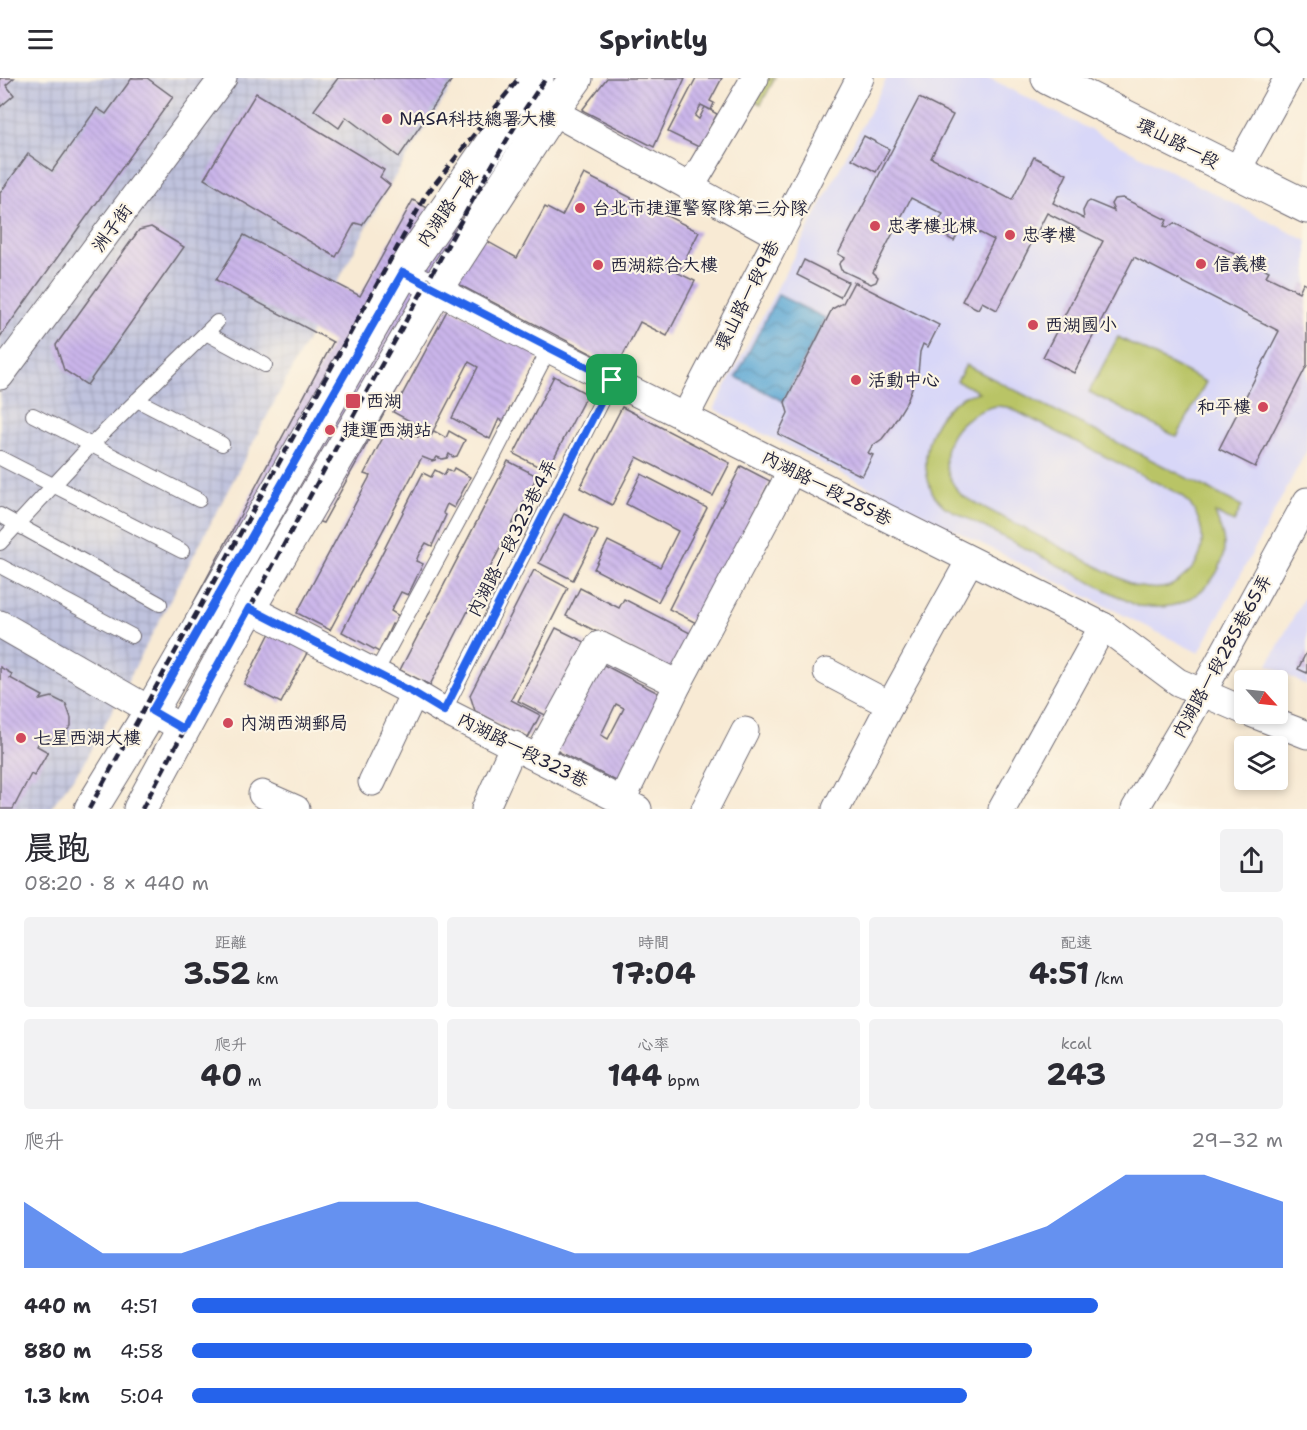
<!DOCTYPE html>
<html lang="zh-TW">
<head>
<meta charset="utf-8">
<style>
  body { margin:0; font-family:"Shantell Sans","LXGW WenKai TC",sans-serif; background:#f2f2f3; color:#2b2b33; height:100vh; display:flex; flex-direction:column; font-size:22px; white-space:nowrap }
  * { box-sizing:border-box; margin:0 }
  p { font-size:20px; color:#7c7c81 }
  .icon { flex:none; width:33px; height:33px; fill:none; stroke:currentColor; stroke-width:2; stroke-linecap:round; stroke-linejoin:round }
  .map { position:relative; height:731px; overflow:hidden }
  .details { display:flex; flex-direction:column; background:#fff; flex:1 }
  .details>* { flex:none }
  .needle { width:39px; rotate:117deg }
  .buttons { position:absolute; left:1234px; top:592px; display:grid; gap:12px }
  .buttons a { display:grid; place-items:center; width:54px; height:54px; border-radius:6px; background:#fff; box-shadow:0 3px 9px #0003; font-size:30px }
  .pin { position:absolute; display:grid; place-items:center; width:51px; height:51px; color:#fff; margin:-26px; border-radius:12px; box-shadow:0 3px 9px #0006 }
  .round { display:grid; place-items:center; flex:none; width:63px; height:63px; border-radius:6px; background:#f2f2f3 }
  .head { display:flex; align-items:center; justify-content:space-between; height:102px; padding:0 24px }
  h1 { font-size:33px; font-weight:700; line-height:45px }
  .stats { display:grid; grid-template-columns:repeat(3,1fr); gap:9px; height:102px; padding:6px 24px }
  .stats div { display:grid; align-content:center; border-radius:6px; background:#f2f2f3; text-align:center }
  .stats b { font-size:30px; font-weight:700 }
  .stats small { font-size:16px; font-weight:400 }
  .stats p { font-size:16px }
  .chart { height:168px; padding:12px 24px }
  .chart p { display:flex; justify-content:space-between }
  .chart svg { width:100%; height:108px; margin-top:6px; fill:#2563eb; opacity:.7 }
  ul { padding:0 24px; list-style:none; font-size:20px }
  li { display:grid; grid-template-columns:96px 72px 1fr; align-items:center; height:45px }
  li i { height:15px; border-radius:8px; background:#2563eb }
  header { display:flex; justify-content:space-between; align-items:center; height:78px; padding:0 24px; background:#fff; font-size:27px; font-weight:700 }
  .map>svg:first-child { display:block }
  .built { fill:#d8d7f8 }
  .industrial { fill:url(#industrial-grid) }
  .grass { fill:#b9c466; stroke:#6e7350; stroke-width:1.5; fill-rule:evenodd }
  .park { fill:url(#park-dots); stroke:#6e7350; stroke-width:1.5 }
  .water { fill:url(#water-waves); stroke:#3f6488; stroke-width:1.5 }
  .building { fill:url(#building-back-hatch); fill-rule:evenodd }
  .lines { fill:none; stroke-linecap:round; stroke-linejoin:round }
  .service-casing { stroke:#6d6871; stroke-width:16 }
  .minor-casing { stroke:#6d6871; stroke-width:29 }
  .tertiary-casing { stroke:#6d6871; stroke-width:35 }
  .secondary-casing { stroke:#6d6871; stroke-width:35 }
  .service { stroke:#fff; stroke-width:14 }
  .minor { stroke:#fff; stroke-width:27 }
  .tertiary { stroke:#fff; stroke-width:33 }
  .secondary { stroke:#fff; stroke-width:33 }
  .rail { stroke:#22223b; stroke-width:4.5; stroke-dasharray:9 4.5; stroke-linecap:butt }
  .route-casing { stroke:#fff; stroke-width:12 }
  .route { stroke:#2563eb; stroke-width:8 }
  .poi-dot { fill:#d1495b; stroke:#fcf5e5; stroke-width:2 }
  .labels { text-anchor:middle; stroke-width:4.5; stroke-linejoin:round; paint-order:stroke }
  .poi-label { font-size:18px; fill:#22223b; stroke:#fcf5e5; text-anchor:start }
  .street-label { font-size:18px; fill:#22223b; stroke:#fcf5e5 }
</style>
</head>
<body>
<header><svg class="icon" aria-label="menu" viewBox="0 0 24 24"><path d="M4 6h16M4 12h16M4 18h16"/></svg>Sprintly<svg class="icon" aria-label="search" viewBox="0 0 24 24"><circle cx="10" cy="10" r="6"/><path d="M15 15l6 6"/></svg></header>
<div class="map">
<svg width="1307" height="731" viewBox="0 0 1307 731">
  <defs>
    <pattern id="industrial-grid" width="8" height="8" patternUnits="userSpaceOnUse" patternTransform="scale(1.5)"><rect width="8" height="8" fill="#bfc2dd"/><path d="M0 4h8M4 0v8" fill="none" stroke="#a4a6bf"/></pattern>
    <pattern id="park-dots" width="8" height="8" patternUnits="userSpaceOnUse" patternTransform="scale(1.5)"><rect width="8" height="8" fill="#b9c466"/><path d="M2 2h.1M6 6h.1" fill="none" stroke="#9fa859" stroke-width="1.8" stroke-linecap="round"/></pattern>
    <pattern id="water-waves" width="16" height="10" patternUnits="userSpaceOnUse" patternTransform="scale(1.5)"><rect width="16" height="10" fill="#5ca7d4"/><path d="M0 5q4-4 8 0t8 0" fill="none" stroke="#4c88ad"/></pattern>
    <pattern id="building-back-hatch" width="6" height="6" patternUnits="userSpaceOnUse" patternTransform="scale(1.5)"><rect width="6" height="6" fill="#cab5ea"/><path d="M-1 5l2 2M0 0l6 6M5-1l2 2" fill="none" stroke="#ad9bca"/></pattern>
  </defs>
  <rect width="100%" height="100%" fill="#fcf5e5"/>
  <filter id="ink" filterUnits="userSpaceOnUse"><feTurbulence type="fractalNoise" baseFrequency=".0167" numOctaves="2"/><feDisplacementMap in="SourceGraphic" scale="12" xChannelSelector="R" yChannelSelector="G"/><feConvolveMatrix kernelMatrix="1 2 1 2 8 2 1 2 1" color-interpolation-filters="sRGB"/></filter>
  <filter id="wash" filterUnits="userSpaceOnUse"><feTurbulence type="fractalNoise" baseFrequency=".008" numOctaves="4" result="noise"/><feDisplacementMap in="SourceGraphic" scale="24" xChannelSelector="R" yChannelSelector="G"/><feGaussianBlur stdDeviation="1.35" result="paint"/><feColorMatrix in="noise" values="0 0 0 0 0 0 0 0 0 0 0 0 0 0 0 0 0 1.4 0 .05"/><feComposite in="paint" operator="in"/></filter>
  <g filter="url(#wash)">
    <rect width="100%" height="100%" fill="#f8ead4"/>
    <g class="built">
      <path d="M887 0H989L1307 163V372L1199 575 714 331Z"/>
      <path d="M1307 513V608L1268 587Z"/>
    </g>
    <path class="industrial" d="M0 0H457L384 116 85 684 50 731H0Z"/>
    <g class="grass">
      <path d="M1118 259 1206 304 1177 359 1089 314Z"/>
      <path d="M966 287 1242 428 1234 444 1215 435C1219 446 1223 455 1224 466 1225 500 1192 528 1160 529 1152 530 1144 528 1137 528L945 429C940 424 933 418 931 411 918 378 931 338 961 320 966 317 973 316 979 314L957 303ZM996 328 1008 329 1183 418C1205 441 1212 477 1183 499 1179 503 1173 507 1167 509 1157 512 1145 510 1135 508L962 418C928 380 951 338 996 328Z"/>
    </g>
    <path class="park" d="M763 0H775L761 26 752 22Z"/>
    <path class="water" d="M778 217 825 240 783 323 736 299Z"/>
    <g id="blocks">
      <g class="building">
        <path d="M0 0H14L6 7 14 17 0 29Z"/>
        <path d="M132 0H147L173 19 0 259V115L28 76 52 93 97 30 106 36Z"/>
        <path d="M338 0H453L399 79 346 39 339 50 314 32Z"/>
        <path d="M607 0H685L654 69 582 32Z"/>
        <path d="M696 0H722L710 23 714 25 711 32 701 27 695 38 699 41 705 29 717 36 711 47 717 50 705 72 668 54Z"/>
        <path d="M256 15 384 92 380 99 390 107 362 147 355 145 336 179 204 101Z"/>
        <path d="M919 20 953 37 931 80 1012 122 1034 79 1067 96 1053 125 1084 141 1083 133 1087 125 1090 123 1114 133 1111 126 1114 121 1123 120 1167 142 1164 148 1168 149 1174 145 1269 193 1266 198 1299 214 1303 205 1307 207V287L1255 389 1219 371 1279 253 1134 179 1074 295 1043 279 1103 163 1047 135 997 232 982 224 978 231 962 223 994 162 963 146 954 163 934 152 943 136 911 120 873 194 878 199 876 204 871 206 841 192 839 186 845 180 838 176Z"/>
        <path d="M864 58 889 71 876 94 852 81Z"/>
        <path d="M584 96 699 154 678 195 695 203 667 258 640 244 617 289 456 205 323 445 310 441 239 568 185 541 333 264 216 202 244 157 360 218 413 122 517 180 545 129 562 138Z"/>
        <path d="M151 149 184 169 87 307 64 292 56 267 139 152Z"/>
        <path d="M804 182 848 204 840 219 797 197Z"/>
        <path d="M854 204 939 247 928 269 923 266 920 274 918 295 906 325 892 348 882 361 872 368 868 375 873 377 862 398 778 356 788 335 785 324 832 231 843 225Z"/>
        <path d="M449 229 538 277 508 334 514 337 510 346 499 341 490 361 452 340 478 289 469 284 432 355 393 334Z"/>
        <path d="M554 298 587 316 547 393 514 376Z"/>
        <path d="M622 329 730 385 713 418 637 379 612 427 580 410Z"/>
        <path d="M387 352 404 360 408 354 418 359 421 354 431 358 434 353 446 360 449 353 465 362 457 378 453 379 449 376 447 380 442 381 437 379 435 382 432 383 422 379 330 552 297 535 370 398 364 396Z"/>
        <path d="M508 383 537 398 430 607 400 592Z"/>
        <path d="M741 388 770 403 698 546 669 531Z"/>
        <path d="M454 390 470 399 454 430 447 426 443 435 446 437 432 468 426 465 419 476 416 483 423 486 408 517 401 514 391 533 399 538 394 547 392 546 379 574 342 554 423 395 431 399 435 392 444 397 447 391 452 394Z"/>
        <path d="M641 396 707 430 658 524 594 491 608 463 660 489 678 453 626 426Z"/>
        <path d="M564 436 598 453 573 502 539 485Z"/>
        <path d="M534 492 568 510 511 622 540 637 528 660 475 633 470 617Z"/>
        <path d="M580 510 619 530 624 521 694 557 675 594 566 538Z"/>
        <path d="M273 549 310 569 281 625 244 606Z"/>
        <path d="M556 550 587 565 549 639 518 623Z"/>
        <path d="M1307 573V595L1298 591Z"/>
        <path d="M600 585 666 619 622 706 555 672ZM616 626 624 630 608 661 601 657Z"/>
        <path d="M0 589 12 596 10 600 43 618 40 622 52 619 66 626 71 640V648L60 660 53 662 42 659 37 668 48 674 34 698 31 696 13 731H0Z"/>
      </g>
    </g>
  </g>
  <g filter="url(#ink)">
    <use href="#blocks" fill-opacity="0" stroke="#6d6871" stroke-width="1.5"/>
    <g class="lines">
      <defs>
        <g id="service">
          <path d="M206 255 265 287"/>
          <path d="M137 322 222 366"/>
          <path d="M33 337 199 422"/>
          <path d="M0 380 182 473"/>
          <path d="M0 437 160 526"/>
          <path d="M0 465 91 367 217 244"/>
          <path d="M0 488 132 558"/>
          <path d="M375 596 488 389 549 271"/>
          <path d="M444 633 612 302"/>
        </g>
        <g id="minor">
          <path d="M552 33 777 157"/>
          <path d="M1236 94 1288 0"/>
          <path d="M690 110 755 0"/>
          <path d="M403 194 549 271 1103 548 1178 604 1245 633"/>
          <path d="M0 298 223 0"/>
          <path d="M685 339 860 0"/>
          <path d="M249 530 414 615 444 633 638 731"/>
          <path d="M0 546 183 651"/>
          <path d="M827 594 890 627"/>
          <path d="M1253 636 1307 657"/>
          <path d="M538 679 599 567 678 606"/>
          <path d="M372 704 414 615"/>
          <path d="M262 716 296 731"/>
          <path d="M622 722 678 606 792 392"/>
          <path d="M485 731 514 667"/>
          <path d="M705 731 745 653"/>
          <path d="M836 731 890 627 970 482"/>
          <path d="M1002 731 1103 548"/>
          <path d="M1135 731 1190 637 1307 423"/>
        </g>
        <path id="tertiary" d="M1048 0 1307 129"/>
        <g id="secondary">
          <path d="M91 731 151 633 403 194 537 0"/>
          <path d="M140 731 249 530 436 212 552 33 576 0"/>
        </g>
      </defs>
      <use href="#service" class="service-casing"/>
      <use href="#minor" class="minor-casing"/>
      <use href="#tertiary" class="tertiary-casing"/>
      <use href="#secondary" class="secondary-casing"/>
      <use href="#service" class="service"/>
      <use href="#minor" class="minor"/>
      <use href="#tertiary" class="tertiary"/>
      <use href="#secondary" class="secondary"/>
      <g class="rail">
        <path d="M89 731 426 117 519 0"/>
        <path d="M142 731 345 353 487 96 525 31 546 0"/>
      </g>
    </g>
  </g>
  <g class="lines" filter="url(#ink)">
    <defs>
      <path id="route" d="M403 194 612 302 444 633 414 615 249 530 183 651 152 633Z"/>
    </defs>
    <use href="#route" class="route-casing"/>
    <use href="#route" class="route"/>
  </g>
  <g class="poi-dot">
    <circle cx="387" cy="41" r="6"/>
    <circle cx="580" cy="130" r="6"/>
    <circle cx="875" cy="148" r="6"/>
    <circle cx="1010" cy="157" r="6"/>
    <circle cx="1201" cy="186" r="6"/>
    <circle cx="598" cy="187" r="6"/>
    <circle cx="1033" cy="247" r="6"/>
    <circle cx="856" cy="302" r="6"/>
    <rect x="345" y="315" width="16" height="16" rx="3"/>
    <circle cx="1263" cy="329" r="6"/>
    <circle cx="330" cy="352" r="6"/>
    <circle cx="228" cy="645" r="6"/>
    <circle cx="21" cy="660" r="6"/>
  </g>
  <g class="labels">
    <g class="poi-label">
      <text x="399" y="47">NASA科技總署大樓</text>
      <text x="592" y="136">台北市捷運警察隊第三分隊</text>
      <text x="887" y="154">忠孝樓北棟</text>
      <text x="1022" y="163">忠孝樓</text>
      <text x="1213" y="192">信義樓</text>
      <text x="610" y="193">西湖綜合大樓</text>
      <text x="1045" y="253">西湖國小</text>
      <text x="868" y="308">活動中心</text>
      <text x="366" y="329">西湖</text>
      <text x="1251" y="335" text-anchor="end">和平樓</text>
      <text x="342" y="358">捷運西湖站</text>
      <text x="240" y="651">內湖西湖郵局</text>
      <text x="33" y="666">七星西湖大樓</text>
    </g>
    <g class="street-label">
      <text transform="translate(1178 65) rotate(27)" y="6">環山路一段</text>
      <text transform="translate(447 130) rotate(-55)" y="6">內湖路一段</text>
      <text transform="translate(112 150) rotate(-54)" y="6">洲子街</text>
      <text transform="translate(747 217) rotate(-63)" y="6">環山路一段9巷</text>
      <text transform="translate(827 410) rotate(27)" y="6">內湖路一段285巷</text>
      <text transform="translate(512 460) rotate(-63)" y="6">內湖路一段323巷4弄</text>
      <text transform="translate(1222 578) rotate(-61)" y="6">內湖路一段285巷65弄</text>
      <text transform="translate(523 672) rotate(27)" y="6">內湖路一段323巷</text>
    </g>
  </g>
</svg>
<div class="buttons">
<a><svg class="needle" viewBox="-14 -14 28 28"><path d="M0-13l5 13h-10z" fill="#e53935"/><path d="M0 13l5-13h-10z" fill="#7c7c81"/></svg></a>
<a><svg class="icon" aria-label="layers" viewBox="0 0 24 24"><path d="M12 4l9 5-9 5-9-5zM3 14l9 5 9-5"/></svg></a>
</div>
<div class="pin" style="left:612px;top:302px;background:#1e9e55"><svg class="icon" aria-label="arrive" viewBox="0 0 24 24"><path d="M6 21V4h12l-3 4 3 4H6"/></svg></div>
</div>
<section class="details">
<div class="head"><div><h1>晨跑</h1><p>08:20 · 8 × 440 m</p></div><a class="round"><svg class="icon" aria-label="share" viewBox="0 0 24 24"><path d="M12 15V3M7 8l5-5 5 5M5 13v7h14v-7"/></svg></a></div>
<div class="stats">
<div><p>距離</p><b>3.52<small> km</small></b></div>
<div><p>時間</p><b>17:04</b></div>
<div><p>配速</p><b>4:51<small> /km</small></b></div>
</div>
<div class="stats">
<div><p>爬升</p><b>40<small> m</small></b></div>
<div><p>心率</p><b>144<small> bpm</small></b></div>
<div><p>kcal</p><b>243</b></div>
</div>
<div class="chart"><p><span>爬升</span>29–32 m</p>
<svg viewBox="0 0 160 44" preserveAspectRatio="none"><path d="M0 44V17L10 38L20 38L30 27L40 17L50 17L60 27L70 38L80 38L90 38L100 38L110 38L120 38L130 27L140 6L150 6L160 17V44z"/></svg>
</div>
<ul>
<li><b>440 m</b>4:51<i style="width:83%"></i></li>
<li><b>880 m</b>4:58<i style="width:77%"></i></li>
<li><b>1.3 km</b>5:04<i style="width:71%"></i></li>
</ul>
</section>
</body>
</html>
